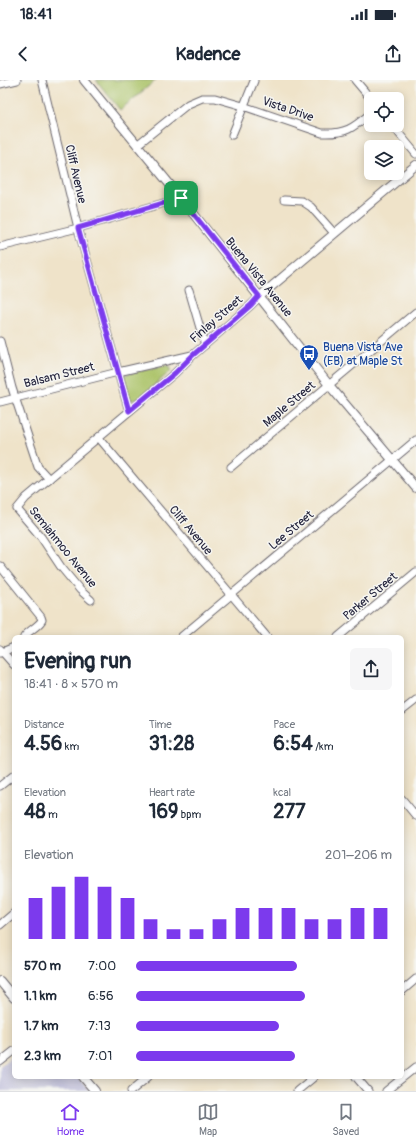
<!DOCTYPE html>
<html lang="en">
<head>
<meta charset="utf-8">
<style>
  body { margin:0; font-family:Pangolin,sans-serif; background:#f6f6f7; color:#1f2937; height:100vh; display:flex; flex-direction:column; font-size:15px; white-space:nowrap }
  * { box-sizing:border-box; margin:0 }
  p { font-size:13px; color:#747a83 }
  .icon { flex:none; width:22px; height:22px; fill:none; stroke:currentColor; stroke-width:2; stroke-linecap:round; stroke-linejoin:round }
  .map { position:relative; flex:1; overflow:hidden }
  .side { position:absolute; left:12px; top:555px; width:392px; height:444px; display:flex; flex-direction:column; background:#fff; border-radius:6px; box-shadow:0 2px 10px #0003 }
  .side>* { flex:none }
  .tools { position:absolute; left:364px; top:12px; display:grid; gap:8px }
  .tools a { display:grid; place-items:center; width:40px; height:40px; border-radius:6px; background:#fff; box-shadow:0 2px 10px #0003; font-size:20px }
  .pin { position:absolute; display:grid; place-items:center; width:34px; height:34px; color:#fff; margin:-17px; border-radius:8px; box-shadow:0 2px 6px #0006 }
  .round { display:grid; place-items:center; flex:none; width:42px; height:42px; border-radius:6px; background:#f6f6f7 }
  .head { display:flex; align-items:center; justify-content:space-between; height:68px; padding:0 12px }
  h1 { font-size:22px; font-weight:700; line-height:30px }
  .metrics { display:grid; grid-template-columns:repeat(3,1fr); gap:6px; height:68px; padding:4px 12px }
  .metrics div { display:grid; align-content:center }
  .metrics b { font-size:20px; font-weight:700 }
  .metrics small { font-size:11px; font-weight:400 }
  .metrics p { font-size:11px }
  .chart { height:112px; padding:8px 12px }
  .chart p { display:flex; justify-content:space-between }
  .chart svg { width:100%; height:72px; margin-top:4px; stroke:#7c3aed; stroke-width:6 }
  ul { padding:0 12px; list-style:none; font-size:13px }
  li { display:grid; grid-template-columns:64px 48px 1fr; align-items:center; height:30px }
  li i { height:10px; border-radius:5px; background:#7c3aed }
  .status { display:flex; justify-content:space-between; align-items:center; height:28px; padding:0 20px; background:#fff; direction:ltr }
  .status svg { height:11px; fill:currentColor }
  header { display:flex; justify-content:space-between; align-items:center; height:52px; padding:0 12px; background:#fff; font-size:18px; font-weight:700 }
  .tabs { display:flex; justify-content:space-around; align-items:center; height:56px; border-top:1px solid #e0e1e3; background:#fff; font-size:11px; color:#747a83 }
  .tabs a { display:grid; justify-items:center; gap:2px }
  .tabs .active { color:#7c3aed }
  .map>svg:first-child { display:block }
  .industrial { fill:#c2c1dc }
  .green { fill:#abc368; stroke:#667252 }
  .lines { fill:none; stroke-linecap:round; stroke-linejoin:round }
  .minor-casing { stroke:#6a666d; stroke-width:9 }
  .tertiary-casing { stroke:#6a666d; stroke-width:10 }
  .minor { stroke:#fff; stroke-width:7 }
  .tertiary { stroke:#fff; stroke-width:8 }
  .route-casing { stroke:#fff; stroke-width:8 }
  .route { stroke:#7c3aed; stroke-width:5 }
  .labels { text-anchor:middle; stroke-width:3; stroke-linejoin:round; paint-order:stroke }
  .street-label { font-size:12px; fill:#22223b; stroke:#f6f6f2 }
  .transit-label { font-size:12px; fill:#164399; stroke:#f6f6f2; text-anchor:start }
</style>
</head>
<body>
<div class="status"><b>18:41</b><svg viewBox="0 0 49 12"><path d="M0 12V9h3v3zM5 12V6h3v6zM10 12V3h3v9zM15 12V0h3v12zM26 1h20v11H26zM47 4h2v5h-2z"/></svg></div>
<header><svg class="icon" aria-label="back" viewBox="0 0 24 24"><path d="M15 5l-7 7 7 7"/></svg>Kadence<svg class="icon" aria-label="share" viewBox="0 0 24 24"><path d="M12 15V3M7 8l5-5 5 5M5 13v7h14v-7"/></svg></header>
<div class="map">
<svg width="416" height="1011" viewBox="0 0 416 1011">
  <rect width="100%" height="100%" fill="#f6f6f2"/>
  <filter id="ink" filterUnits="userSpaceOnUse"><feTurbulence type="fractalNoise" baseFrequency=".025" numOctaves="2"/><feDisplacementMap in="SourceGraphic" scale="8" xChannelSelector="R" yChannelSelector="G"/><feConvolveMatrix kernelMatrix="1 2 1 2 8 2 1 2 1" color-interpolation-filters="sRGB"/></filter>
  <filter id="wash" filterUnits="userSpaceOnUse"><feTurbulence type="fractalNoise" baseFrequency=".012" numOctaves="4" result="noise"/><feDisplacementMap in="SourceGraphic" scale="16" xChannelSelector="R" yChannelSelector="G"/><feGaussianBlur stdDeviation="0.9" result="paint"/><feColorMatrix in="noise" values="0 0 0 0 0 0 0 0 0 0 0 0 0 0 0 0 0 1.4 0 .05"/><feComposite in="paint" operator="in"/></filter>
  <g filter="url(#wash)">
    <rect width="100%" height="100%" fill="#efe3c9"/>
    <path class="industrial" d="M14 975V997H78L89 1011H0V986Z"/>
    <g class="green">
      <path d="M96 0H156L120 30Z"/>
      <path d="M166 285 171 287V291L138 319 135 320H131L130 319 123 295Z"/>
    </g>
  </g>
  <g filter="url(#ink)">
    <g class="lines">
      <defs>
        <g id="minor">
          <path d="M42 0 78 148 129 331"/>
          <path d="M355 0 371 19"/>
          <path d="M0 4 17 0"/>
          <path d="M392 45 416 74"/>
          <path d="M232 55 254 1"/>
          <path d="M137 65 188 24 202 18H215L243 26 322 53C346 54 353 48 371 33"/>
          <path d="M284 120 302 121 311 127 334 153"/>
          <path d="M0 167 78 148 181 118"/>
          <path d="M189 210 205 265"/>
          <path d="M0 261 12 308 38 387 49 399"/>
          <path d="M0 322 118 292 192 275"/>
          <path d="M99 358 267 557"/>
          <path d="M231 387 416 232"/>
          <path d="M0 486 41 537 42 540C38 547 29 550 24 557"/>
          <path d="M91 520 80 510 61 487 41 457 17 429 26 418 175 293 193 275 251 225 259 217"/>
          <path d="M181 557 416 360"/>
          <path d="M338 557 416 492"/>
          <path d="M0 569 14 585"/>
          <path d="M0 573 14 567"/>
          <path d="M402 631 416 620"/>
          <path d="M0 706 14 695"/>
          <path d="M402 719 416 736"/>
          <path d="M0 845 14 833"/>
          <path d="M402 911 416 899"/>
          <path d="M0 982 14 971"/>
          <path d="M356 997 368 1011"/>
          <path d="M131 1011 148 997"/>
          <path d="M297 1011 314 997"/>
          <path d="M386 1011 416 987"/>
        </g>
        <g id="tertiary">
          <path d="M84 0 181 118 329 305 416 408"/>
          <path d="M259 217 416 85"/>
          <path d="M0 901 14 918"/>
          <path d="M83 997 95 1011"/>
        </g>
      </defs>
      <use href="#minor" class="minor-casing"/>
      <use href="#tertiary" class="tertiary-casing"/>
      <use href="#minor" class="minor"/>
      <use href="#tertiary" class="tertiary"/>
    </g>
  </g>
  <g class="lines" filter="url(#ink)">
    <defs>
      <path id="route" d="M181 118 259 216 251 225 193 275 175 293 129 331 78 148Z"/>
    </defs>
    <use href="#route" class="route-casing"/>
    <use href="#route" class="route"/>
  </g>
  <defs>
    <symbol id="bus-pin" viewBox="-11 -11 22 30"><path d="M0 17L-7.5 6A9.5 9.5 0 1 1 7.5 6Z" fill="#1a4fb4" stroke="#f6f6f2"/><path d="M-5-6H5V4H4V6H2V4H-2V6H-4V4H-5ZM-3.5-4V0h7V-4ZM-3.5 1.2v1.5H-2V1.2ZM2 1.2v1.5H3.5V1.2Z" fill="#fff"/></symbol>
  </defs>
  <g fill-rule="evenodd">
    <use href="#bus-pin" x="298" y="263" width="22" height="30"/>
  </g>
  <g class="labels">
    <g class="street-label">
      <text transform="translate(288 29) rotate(19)" y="4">Vista Drive</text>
      <text transform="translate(76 94) rotate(77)" y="4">Cliff Avenue</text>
      <text transform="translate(259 197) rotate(51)" y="4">Buena Vista Avenue</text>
      <text transform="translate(216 239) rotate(-41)" y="4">Finlay Street</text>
      <text transform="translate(59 295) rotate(-14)" y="4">Balsam Street</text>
      <text transform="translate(289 324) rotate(-40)" y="4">Maple Street</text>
      <text transform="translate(191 450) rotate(50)" y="4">Cliff Avenue</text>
      <text transform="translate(291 450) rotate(-40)" y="4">Lee Street</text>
      <text transform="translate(63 467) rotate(51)" y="4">Semiahmoo Avenue</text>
      <text transform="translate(370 516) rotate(-40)" y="4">Parker Street</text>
    </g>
    <g class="transit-label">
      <text x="323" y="271">Buena Vista Ave<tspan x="323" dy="14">(EB) at Maple St</tspan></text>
    </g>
  </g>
</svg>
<div class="tools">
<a><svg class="icon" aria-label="locate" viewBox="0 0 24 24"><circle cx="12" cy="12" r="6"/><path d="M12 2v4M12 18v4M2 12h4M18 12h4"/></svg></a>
<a><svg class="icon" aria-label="layers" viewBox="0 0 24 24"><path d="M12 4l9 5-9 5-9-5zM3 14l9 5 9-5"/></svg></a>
</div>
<div class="pin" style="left:181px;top:118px;background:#1e9e55"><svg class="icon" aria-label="arrive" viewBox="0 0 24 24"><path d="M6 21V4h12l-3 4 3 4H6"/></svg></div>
<section class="side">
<div class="head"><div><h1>Evening run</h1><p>18:41 · 8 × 570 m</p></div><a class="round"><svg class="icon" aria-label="share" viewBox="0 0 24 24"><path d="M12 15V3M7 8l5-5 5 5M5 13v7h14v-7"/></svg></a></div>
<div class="metrics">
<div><p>Distance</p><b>4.56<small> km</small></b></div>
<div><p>Time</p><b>31:28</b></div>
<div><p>Pace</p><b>6:54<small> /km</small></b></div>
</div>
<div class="metrics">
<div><p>Elevation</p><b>48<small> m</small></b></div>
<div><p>Heart rate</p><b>169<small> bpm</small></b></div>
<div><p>kcal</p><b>277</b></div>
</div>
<div class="chart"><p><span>Elevation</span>201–206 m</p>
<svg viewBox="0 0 160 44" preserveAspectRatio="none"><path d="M5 44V19M15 44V12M25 44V6M35 44V12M45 44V19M55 44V32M65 44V38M75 44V38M85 44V32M95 44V25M105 44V25M115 44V25M125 44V32M135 44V32M145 44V25M155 44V25"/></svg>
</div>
<ul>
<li><b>570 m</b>7:00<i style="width:63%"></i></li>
<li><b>1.1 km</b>6:56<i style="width:66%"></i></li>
<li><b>1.7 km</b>7:13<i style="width:56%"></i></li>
<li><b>2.3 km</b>7:01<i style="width:62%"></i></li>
</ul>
</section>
</div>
<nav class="tabs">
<a class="active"><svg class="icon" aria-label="home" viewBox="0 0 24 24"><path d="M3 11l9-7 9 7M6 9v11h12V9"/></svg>Home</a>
<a><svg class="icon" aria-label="map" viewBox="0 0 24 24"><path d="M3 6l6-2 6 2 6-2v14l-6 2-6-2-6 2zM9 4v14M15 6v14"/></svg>Map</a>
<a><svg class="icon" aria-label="saved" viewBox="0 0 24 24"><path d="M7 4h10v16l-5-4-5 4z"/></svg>Saved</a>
</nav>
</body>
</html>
